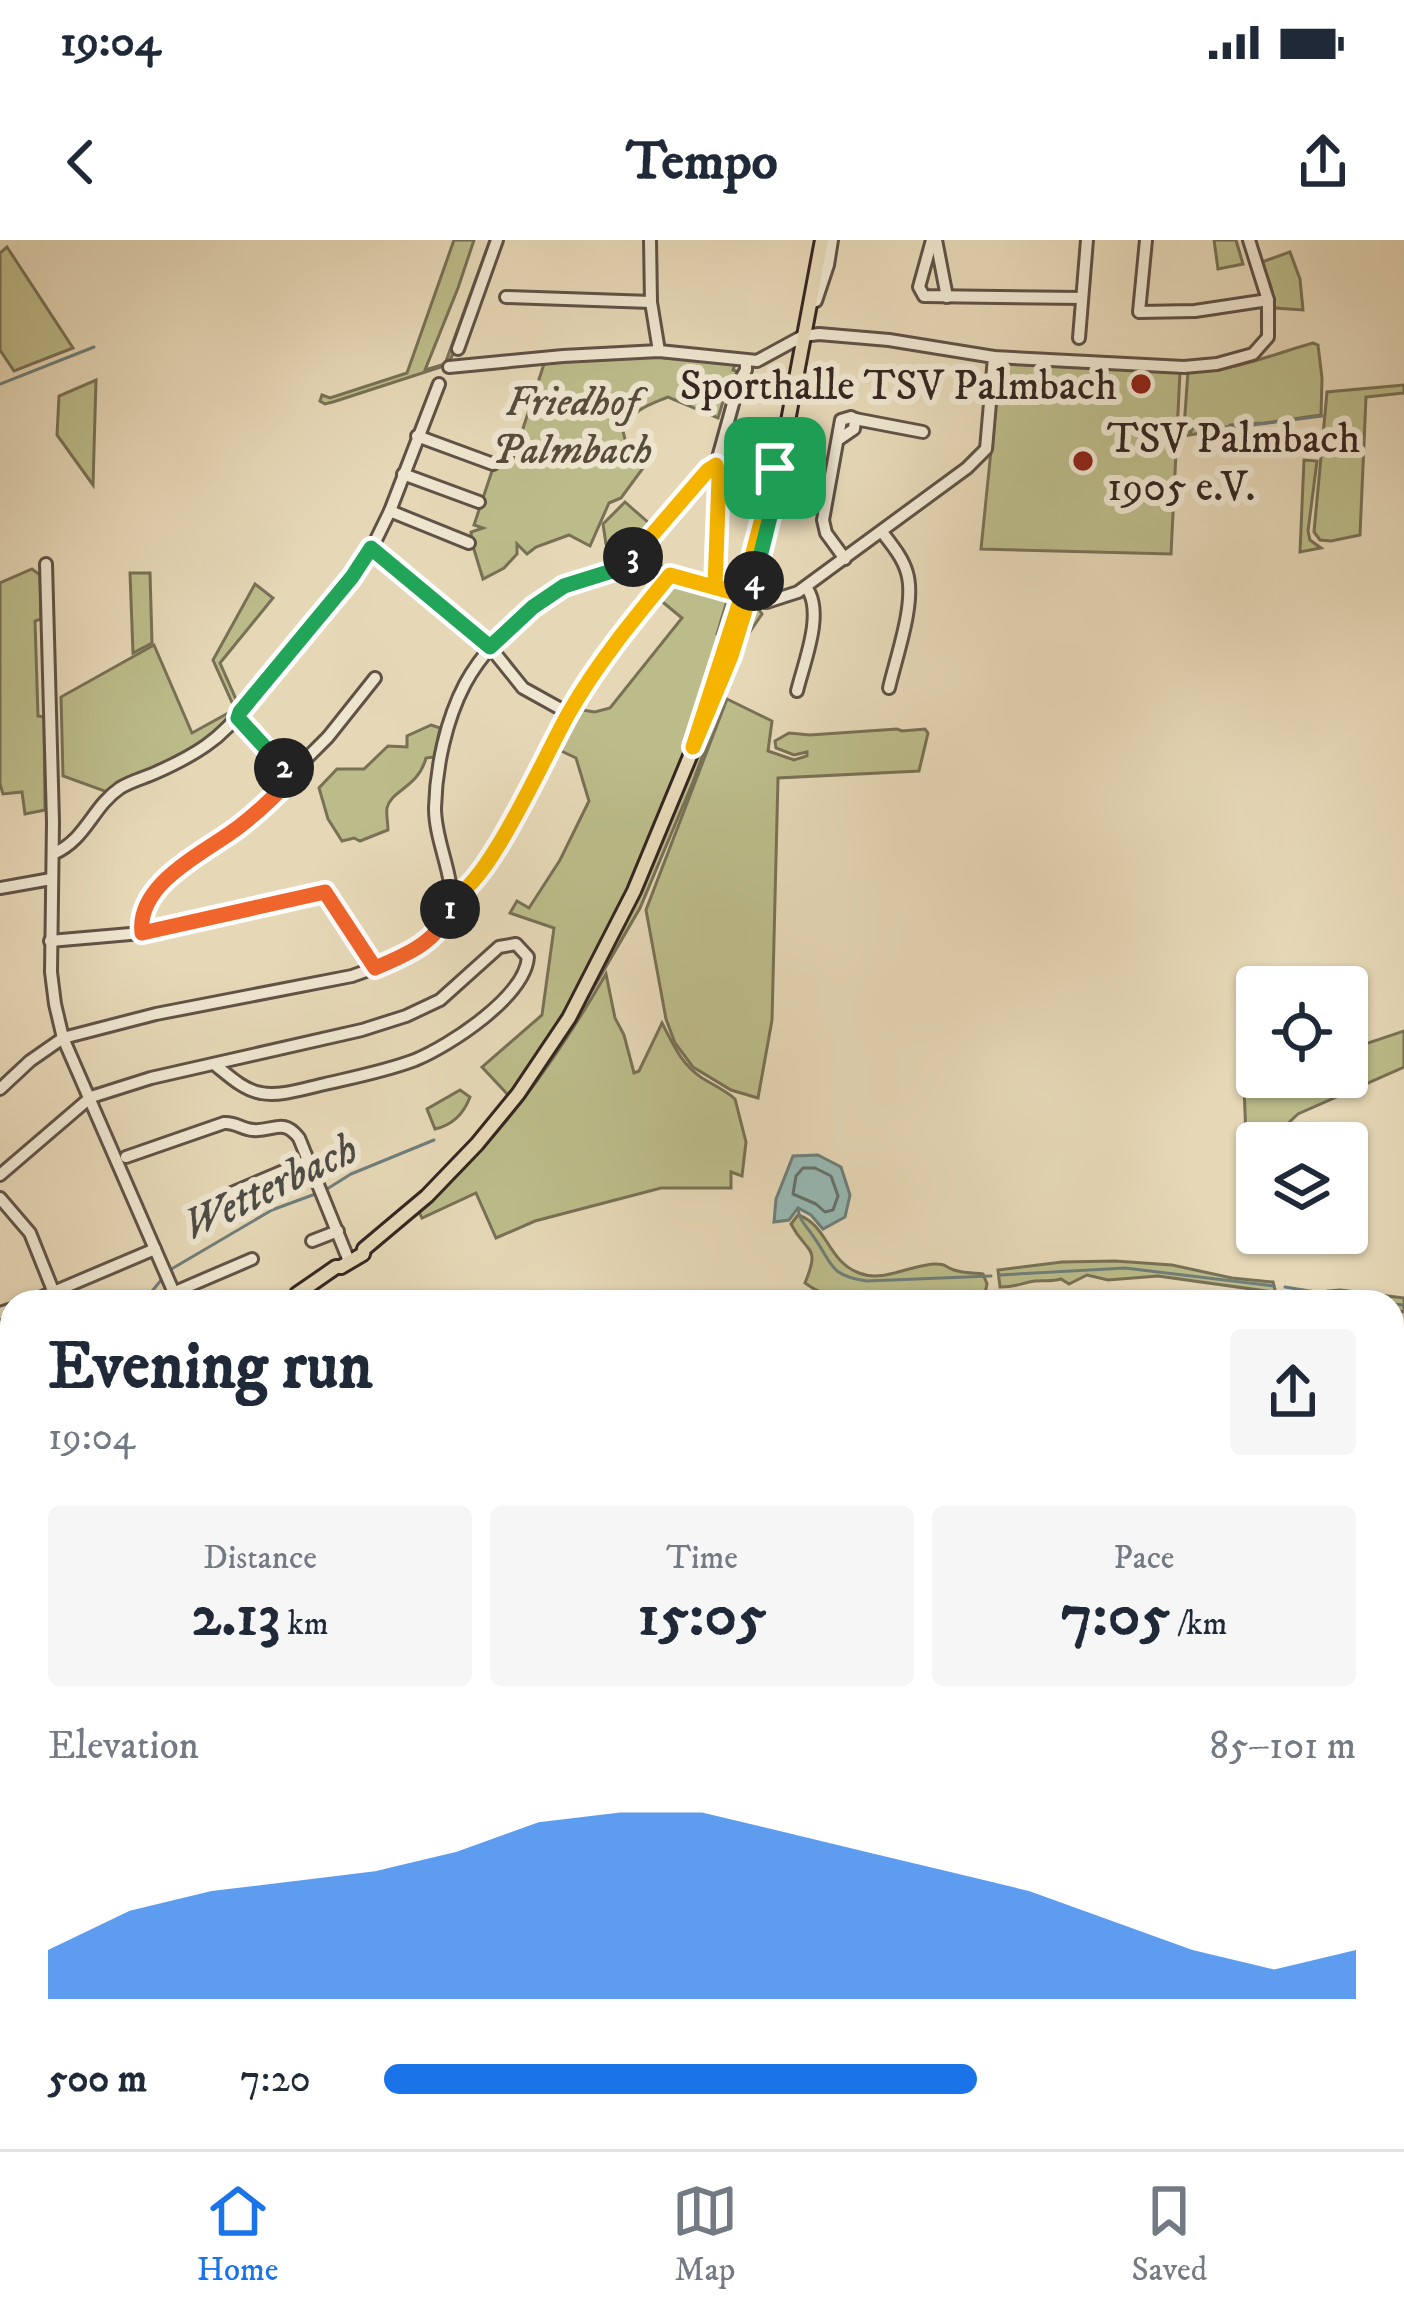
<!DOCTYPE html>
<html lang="en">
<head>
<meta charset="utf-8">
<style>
  body { margin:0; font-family:"IM FELL DW Pica",serif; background:#f6f6f7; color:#1f2937; height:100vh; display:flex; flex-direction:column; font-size:45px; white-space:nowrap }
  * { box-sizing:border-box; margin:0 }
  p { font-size:39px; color:#747a83 }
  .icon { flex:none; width:66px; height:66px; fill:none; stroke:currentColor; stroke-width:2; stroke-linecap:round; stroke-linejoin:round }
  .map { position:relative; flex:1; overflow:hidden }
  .panel { position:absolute; left:0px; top:1050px; width:1404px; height:861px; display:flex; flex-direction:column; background:#fff; border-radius:36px 36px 0 0; box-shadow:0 3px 9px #0004 }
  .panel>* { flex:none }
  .fabs { position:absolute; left:1236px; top:726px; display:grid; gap:24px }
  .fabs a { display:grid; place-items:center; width:132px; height:132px; border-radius:12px; background:#fff; box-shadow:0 3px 9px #0004; font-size:60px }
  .pin { position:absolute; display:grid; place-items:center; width:102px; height:102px; color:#fff; margin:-51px; border-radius:24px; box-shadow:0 6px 18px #0006 }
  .km { position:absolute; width:60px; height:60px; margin:-30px; border-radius:50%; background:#222; color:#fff; font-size:33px; line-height:60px; text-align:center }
  .round { display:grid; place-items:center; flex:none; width:126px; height:126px; border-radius:12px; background:#f6f6f7 }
  .overview { display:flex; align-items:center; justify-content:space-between; height:204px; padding:0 48px }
  h1 { font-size:66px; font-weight:800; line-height:90px }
  .metrics { display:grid; grid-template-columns:repeat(3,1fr); gap:18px; height:204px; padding:12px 48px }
  .metrics div { display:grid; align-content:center; border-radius:12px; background:#f6f6f7; text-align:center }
  .metrics b { font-size:60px; font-weight:800 }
  .metrics small { font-size:33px; font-weight:400 }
  .metrics p { font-size:33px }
  .chart { height:336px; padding:24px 48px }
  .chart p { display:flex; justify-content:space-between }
  .chart svg { width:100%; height:216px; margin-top:12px; fill:#1a73e8; opacity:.7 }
  ul { padding:0 48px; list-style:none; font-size:39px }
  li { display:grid; grid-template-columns:192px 144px 1fr; align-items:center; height:90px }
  li i { height:30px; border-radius:15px; background:#1a73e8 }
  .status { display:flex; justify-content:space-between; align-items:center; height:84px; padding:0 60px; background:#fff; direction:ltr }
  .status svg { height:33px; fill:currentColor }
  header { display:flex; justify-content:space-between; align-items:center; height:156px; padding:0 48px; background:#fff; font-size:54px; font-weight:800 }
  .tab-bar { display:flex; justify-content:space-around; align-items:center; height:168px; border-top:3px solid #e0e1e3; background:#fff; font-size:33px; color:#747a83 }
  .tab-bar a { display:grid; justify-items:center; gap:6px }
  .tab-bar .current { color:#1a73e8 }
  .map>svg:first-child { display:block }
  .green { fill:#bcbc8a; stroke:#787156; stroke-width:3 }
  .water { fill:#97b9b5; stroke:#6f7e7a; stroke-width:3 }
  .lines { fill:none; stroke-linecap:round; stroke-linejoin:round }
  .shore { stroke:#66706b; stroke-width:3 }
  .stream { stroke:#6f7e7a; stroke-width:3 }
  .minor-casing { stroke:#605246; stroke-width:16 }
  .major-casing { stroke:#342621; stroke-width:18 }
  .minor { stroke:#efe6d0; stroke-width:10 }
  .major { stroke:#e6d8b7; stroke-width:12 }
  .split-1-casing { stroke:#fff; stroke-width:24 }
  .split-2-casing { stroke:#fff; stroke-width:24 }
  .split-3-casing { stroke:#fff; stroke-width:24 }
  .split-4-casing { stroke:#fff; stroke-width:24 }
  .split-5-casing { stroke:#fff; stroke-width:24 }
  .split-1 { stroke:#f5b400; stroke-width:15 }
  .split-2 { stroke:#f0652b; stroke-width:15 }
  .split-3 { stroke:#22a559; stroke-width:15 }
  .split-4 { stroke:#f5b400; stroke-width:15 }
  .split-5 { stroke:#22a559; stroke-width:15 }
  .poi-dot { fill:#8f2418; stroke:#efe6d0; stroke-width:4.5 }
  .labels { text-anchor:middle; stroke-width:12; stroke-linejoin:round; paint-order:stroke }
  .poi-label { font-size:42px; fill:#342621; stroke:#efe6d0; text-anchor:end }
  .park-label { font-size:42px; font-style:italic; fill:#564c3b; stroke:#efe6d0 }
  .water-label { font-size:45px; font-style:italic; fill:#4d4b46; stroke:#efe6d0 }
</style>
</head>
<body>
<div class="status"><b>19:04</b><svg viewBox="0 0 49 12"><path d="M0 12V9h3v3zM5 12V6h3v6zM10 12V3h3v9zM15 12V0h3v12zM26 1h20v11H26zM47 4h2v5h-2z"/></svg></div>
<header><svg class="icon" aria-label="back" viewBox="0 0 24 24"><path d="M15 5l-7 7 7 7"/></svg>Tempo<svg class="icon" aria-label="share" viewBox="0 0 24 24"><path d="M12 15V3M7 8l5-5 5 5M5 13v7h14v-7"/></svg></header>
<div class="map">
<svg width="1404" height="1909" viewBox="0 0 1404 1909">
  <rect width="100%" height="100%" fill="#e6d8b7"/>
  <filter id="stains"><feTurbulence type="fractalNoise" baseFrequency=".00167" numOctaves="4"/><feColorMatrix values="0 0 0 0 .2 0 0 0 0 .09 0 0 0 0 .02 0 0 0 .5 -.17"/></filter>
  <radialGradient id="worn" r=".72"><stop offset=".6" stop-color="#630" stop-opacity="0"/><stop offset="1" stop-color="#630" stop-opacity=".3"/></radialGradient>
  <g class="green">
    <path d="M454 0H474L458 48 425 130 445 124 490 0H494L457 107 447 125 333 162 325 164 320 161 322 155 330 158 407 133Z"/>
    <path d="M1214 0H1236L1243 24 1218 29Z"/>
    <path d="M7 7 73 108 14 131 0 110V13Z"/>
    <path d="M1290 12 1300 39 1303 70 1275 68 1271 47 1262 22Z"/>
    <path d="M1313 103 1318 105 1322 138 1321 175 1265 183 1230 185 1229 188 1184 196 1183 192H1191L1192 188H1184L1188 131C1230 133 1273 114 1313 103Z"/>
    <path d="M655 113V117L666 118 668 116 735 124 733 130 739 132 731 156 725 155 718 178 668 157C646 166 635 168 623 191L629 216 646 224 621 258 609 263 590 306 569 295 536 307 527 314 517 304V314L504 328 483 339 472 303 471 292 483 288 474 285 494 225 513 219 545 121 583 120 584 117Z"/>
    <path d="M1000 122 1180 132 1171 314 981 309Z"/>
    <path d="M96 140 93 245 57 195 59 156Z"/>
    <path d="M1404 145V153L1366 157 1360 295 1331 301 1320 300 1314 292 1327 152Z"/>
    <path d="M1304 220 1317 221 1308 291 1310 300 1321 308 1300 312Z"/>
    <path d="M625 262 651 285 629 311 612 309 606 304 603 284Z"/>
    <path d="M32 329 40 335 41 379 35 381 38 476 44 477 45 570 25 574 22 552 3 554 0 544V343Z"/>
    <path d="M130 333H150L152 403 133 413Z"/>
    <path d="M255 344 273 358 220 423 239 466 217 492 183 516 107 552 63 536 61 457 154 405 192 493 230 472 234 467 213 420Z"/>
    <path d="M672 345 727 361 717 394 723 396C709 453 688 508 666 562 624 667 575 764 509 856L482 827 542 775 554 688 510 673 517 661 529 668 560 620 589 561 576 518 555 508 575 469 595 472 610 468 682 378 659 359Z"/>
    <path d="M758 368 762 374 745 399 693 542 640 668 568 792 529 847 607 715 747 377Z"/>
    <path d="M727 459 772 481 768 511 794 520 807 516V512L794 515 776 508 775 501 789 493 810 495 897 489 902 491 925 489 928 493 919 531 778 538 772 780 758 858 731 850 693 827 675 803 666 779 646 670Z"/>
    <path d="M431 485 440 488 434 517 426 518C418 548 391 550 387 568 386 575 388 583 388 590L360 601 354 598 342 601 328 579 319 548 337 529H364L388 506 407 507V496Z"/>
    <path d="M606 734 615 778 624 795 634 833 639 831 662 783C673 804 681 824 702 838 713 845 725 850 735 859L746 902 742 936 731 932V948H661L535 981 496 998 476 953 422 978 419 972C498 901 553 825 606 734Z"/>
    <path d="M1404 791V827L1298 874 1282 889 1279 903H1257V969L1249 979 1244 845 1267 837H1347V810Z"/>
    <path d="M460 850 470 857C464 873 453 885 435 889L427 869Z"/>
    <path d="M798 975C828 985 827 1021 859 1033 883 1043 912 1024 936 1024 947 1024 943 1026 954 1030 963 1033 974 1033 983 1034L987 1044 985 1053C955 1054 926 1052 897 1053 860 1054 839 1068 805 1043 821 1004 807 1015 791 984Z"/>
    <path d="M1115 1021 1172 1025 1232 1038 1273 1042 1275 1050 1273 1052 1158 1036 1108 1040 1087 1035 1069 1044 1061 1039C1051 1042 1044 1040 1035 1041 1021 1043 1017 1047 1000 1047L998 1030 1062 1022Z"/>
    <path d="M1340 1050 1404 1058V1072L1392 1070V1062L1332 1061 1328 1051Z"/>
    <rect x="1392" y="1787" width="12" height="77"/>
    <path d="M281 1899H448L458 1909H304Z"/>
  </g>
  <path class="water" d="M818 915 841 927 850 955 845 977 823 989 811 975 798 968 789 980 774 982 776 959 793 916Z"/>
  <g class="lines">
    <path class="shore" d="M803 928H815L831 936 838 956 833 970 825 972 816 964 793 954 796 936Z"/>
    <g class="stream">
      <path d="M0 144 94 107"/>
      <path d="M1189 189 1244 186 1322 176"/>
      <path d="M327 949 351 934 434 900"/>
      <path d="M798 969C800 982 806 985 813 996 833 1023 828 1036 867 1041L991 1036"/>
      <path d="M168 1031 272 970 318 953"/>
      <path d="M1000 1035 1125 1028 1274 1046"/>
      <path d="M1285 1047 1377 1062"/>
      <path d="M143 1062 162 1039"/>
      <path d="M1392 1064 1404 1065"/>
      <path d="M0 1150 12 1137"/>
    </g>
    <defs>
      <g id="minor">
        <path d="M650 0 651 62 659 111"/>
        <path d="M932 0 919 47 924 56 1082 58"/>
        <path d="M936 0 947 57"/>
        <path d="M1146 0 1139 72 1195 71 1268 60"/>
        <path d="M506 57 651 62"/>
        <path d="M811 62 816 61 828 25 832 0"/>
        <path d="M1079 98 1087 0"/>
        <path d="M458 109 497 0"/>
        <path d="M449 127 563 116 659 111 757 121 803 96 819 94 889 100 994 117 1184 127 1217 124 1253 114 1268 97V60L1249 0"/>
        <path d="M855 179 923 192"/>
        <path d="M417 196 493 224"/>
        <path d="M838 200 854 189 855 179 851 177 841 180 823 280 826 293 845 319"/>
        <path d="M403 234 479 262"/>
        <path d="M390 271 469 303"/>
        <path d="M882 292C892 305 903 318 907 333 916 363 896 417 889 448"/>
        <path d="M372 308 490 407 523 448 568 473"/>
        <path d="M46 324 53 582 51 732 55 764 63 798 178 1062"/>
        <path d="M628 326 633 315 708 230 716 225"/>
        <path d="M715 346 719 238 716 225 739 142 746 130V122"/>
        <path d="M797 451C804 422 825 372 806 347"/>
        <path d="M238 478 290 535"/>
        <path d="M53 614C87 599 92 567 120 548 131 541 144 538 155 533 191 517 224 499 245 465L352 337 372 308 390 271 439 144"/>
        <path d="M0 648 51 639"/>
        <path d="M452 658C490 645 547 510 570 471 598 422 634 379 670 335"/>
        <path d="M451 667C454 633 435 602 435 568 436 527 446 480 465 444 495 388 575 322 641 327L767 362 798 352 967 228 986 209 994 117"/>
        <path d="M142 693C136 642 207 612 240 586 258 572 274 557 289 541L290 535 328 497 375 438"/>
        <path d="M50 701 142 693 325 652 375 728"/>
        <path d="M0 849 30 821 63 798 156 774 352 736C391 722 436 708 451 667"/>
        <path d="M126 917 224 883C236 882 241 889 253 890 273 892 283 877 299 898L349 1021"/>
        <path d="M0 935 91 857 151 838 362 790 406 776 440 760 499 707 516 704 528 717C525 757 449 806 415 820 386 831 355 837 325 844 306 848 280 857 261 853 243 850 228 835 214 824"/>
        <path d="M0 958 30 993 54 1053"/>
        <path d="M208 963 307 921"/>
        <path d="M312 1001 338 991"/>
        <path d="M175 1052 252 1019"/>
        <path d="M30 1062 155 1009"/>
        <path d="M0 1073 12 1069"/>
        <path d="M0 1330 12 1349"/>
        <path d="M0 1374 12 1369"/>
        <path d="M0 1391 12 1386"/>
        <path d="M0 1418 12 1427"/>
        <path d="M0 1600 12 1576"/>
        <path d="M0 1700H12"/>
        <path d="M0 1808 12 1820"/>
        <path d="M95 1899 107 1909"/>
      </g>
      <g id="major">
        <path d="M294 1059 297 1054 336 1027H341L363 1014 364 1009 427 956 477 904 518 854 569 778 634 651 725 432 757 330 770 277 822 0"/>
        <path d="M0 1219 12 1213"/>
      </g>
    </defs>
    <use href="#minor" class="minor-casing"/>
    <use href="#major" class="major-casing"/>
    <use href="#minor" class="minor"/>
    <use href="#major" class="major"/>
  </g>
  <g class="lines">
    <defs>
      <path id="split-1" d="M450 669 452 658C489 645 547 510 570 471 598 422 634 379 670 335L742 355 775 228"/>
      <path id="split-2" d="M284 528 290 535 289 541C274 557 258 572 240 586 207 612 136 642 142 693L325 652 375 728C406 715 438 702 450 669"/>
      <path id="split-3" d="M284 528 238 478 240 472 352 337 371 308 490 407 533 367 564 346 628 326 633 317"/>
      <path id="split-4" d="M633 317 708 230 716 225 719 238 715 346 742 355 693 507 731 416 754 341"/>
      <path id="split-5" d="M754 341 770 277 781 209 775 228"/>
    </defs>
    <use href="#split-1" class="split-1-casing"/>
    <use href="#split-2" class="split-2-casing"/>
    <use href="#split-3" class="split-3-casing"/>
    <use href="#split-4" class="split-4-casing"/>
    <use href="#split-5" class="split-5-casing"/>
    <use href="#split-1" class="split-1"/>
    <use href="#split-2" class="split-2"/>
    <use href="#split-3" class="split-3"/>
    <use href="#split-4" class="split-4"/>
    <use href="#split-5" class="split-5"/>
  </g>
  <g class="poi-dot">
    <circle cx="1141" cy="144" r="12"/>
    <circle cx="1083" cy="221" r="12"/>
  </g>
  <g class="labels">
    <g class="poi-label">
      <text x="1117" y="159">Sporthalle TSV Palmbach</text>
      <text x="1107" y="212" text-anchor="start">TSV Palmbach<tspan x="1107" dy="48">1905 e.V.</tspan></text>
    </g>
    <g class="park-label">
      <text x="572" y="175">Friedhof<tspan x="572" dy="48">Palmbach</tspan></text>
    </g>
    <g class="water-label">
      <text transform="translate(269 945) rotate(-26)" y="16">Wetterbach</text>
    </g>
  </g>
  <rect width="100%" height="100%" filter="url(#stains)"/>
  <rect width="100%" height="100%" fill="url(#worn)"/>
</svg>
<div class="fabs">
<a><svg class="icon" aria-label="locate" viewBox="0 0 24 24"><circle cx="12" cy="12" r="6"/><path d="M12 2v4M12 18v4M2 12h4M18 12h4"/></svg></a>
<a><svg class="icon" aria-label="layers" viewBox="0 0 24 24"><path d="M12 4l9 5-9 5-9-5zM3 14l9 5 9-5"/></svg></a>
</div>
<div class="pin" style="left:775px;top:228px;background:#1e9e55"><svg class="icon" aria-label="arrive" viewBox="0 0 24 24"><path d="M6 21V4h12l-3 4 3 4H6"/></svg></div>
<b class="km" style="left:450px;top:669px">1</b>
<b class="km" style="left:284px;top:528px">2</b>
<b class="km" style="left:633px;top:317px">3</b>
<b class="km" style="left:754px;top:341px">4</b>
<section class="panel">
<div class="overview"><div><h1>Evening run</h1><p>19:04</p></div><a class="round"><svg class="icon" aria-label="share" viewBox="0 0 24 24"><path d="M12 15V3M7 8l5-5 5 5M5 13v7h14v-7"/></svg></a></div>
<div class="metrics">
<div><p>Distance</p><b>2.13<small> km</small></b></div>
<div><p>Time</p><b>15:05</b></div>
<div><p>Pace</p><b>7:05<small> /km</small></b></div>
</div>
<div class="chart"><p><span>Elevation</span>85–101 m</p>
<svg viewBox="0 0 160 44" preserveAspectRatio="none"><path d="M0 44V34L10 26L20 22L30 20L40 18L50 14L60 8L70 6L80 6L90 10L100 14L110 18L120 22L130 28L140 34L150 38L160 34V44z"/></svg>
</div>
<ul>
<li><b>500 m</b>7:20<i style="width:61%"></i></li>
</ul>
</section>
</div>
<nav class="tab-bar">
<a class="current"><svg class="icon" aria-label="home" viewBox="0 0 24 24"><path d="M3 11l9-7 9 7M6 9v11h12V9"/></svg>Home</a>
<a><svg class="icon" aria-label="map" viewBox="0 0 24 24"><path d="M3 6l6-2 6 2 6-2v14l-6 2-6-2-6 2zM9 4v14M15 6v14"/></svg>Map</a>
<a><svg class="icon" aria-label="saved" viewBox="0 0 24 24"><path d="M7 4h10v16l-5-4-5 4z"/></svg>Saved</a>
</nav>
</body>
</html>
